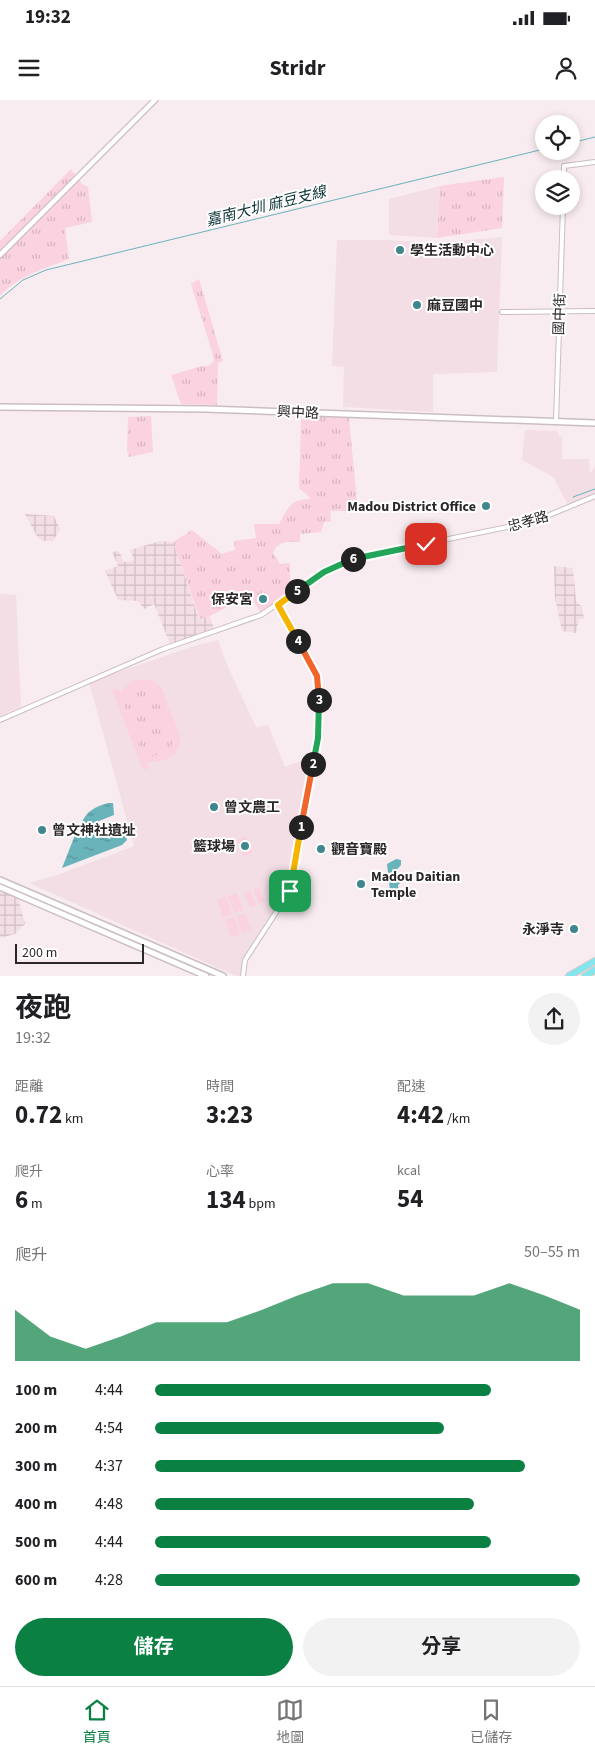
<!DOCTYPE html>
<html lang="zh-TW">
<head>
<meta charset="utf-8">
<style>
  body { margin:0; font-family:"Source Sans 3","Noto Sans TC",sans-serif; background:#f2f2f2; color:#202124; height:100vh; display:flex; flex-direction:column; font-size:19px; white-space:nowrap }
  * { box-sizing:border-box; margin:0 }
  p { font-size:16px; color:#757577 }
  .icon { flex:none; width:28px; height:28px; fill:none; stroke:currentColor; stroke-width:2; stroke-linecap:round; stroke-linejoin:round }
  .map { position:relative; height:876px; overflow:hidden }
  .details { display:flex; flex-direction:column; background:#fff; flex:1 }
  .details>* { flex:none }
  .buttons { position:absolute; left:535px; top:15px; display:grid; gap:10px }
  .buttons a { display:grid; place-items:center; width:45px; height:45px; border-radius:50%; background:#fff; box-shadow:0 2px 8px #0003; font-size:25px }
  .scale { position:absolute; left:15px; bottom:12px; width:129px; box-sizing:border-box; padding-left:5px; border:2px solid #2b2728; border-top:0; font-size:14px; line-height:18px; white-space:nowrap; color:#2b2728; -webkit-text-stroke:4px #fff; paint-order:stroke }
  .pin { position:absolute; display:grid; place-items:center; width:42px; height:42px; color:#fff; margin:-21px; border-radius:10px; box-shadow:0 2px 8px #0006 }
  .km { position:absolute; width:25px; height:25px; margin:-12px; border-radius:50%; background:#222; color:#fff; font-size:14px; line-height:25px; text-align:center }
  .round { display:grid; place-items:center; flex:none; width:52px; height:52px; border-radius:26px; background:#f2f2f2 }
  .overview { display:flex; align-items:center; justify-content:space-between; height:85px; padding:0 15px }
  h1 { font-size:28px; font-weight:700; line-height:38px }
  .metrics { display:grid; grid-template-columns:repeat(3,1fr); gap:8px; height:85px; padding:5px 15px }
  .metrics div { display:grid; align-content:center }
  .metrics b { font-size:25px; font-weight:700 }
  .metrics small { font-size:14px; font-weight:400 }
  .metrics p { font-size:14px }
  .chart { height:140px; padding:10px 15px }
  .chart p { display:flex; justify-content:space-between }
  .chart svg { width:100%; height:90px; margin-top:5px; fill:#0b8043; opacity:.7 }
  .primary-button { display:flex; gap:10px; margin-top:auto; padding:10px 15px }
  .primary-button a { flex:1; height:58px; border-radius:30px; background:#0b8043; color:#fff; font-size:20px; font-weight:700; line-height:58px; text-align:center }
  .primary-button a+a { background:#f2f2f2; color:#202124 }
  ul { padding:0 15px; list-style:none; font-size:16px }
  li { display:grid; grid-template-columns:80px 60px 1fr; align-items:center; height:38px }
  li i { height:12px; border-radius:6px; background:#0b8043 }
  .status { display:flex; justify-content:space-between; align-items:center; height:35px; padding:0 25px; background:#fff; direction:ltr }
  .status svg { height:14px; fill:currentColor }
  header { display:flex; justify-content:space-between; align-items:center; height:65px; padding:0 15px; background:#fff; font-size:22px; font-weight:700 }
  .dock { display:flex; justify-content:space-around; align-items:center; height:70px; border-top:1px solid #e0e0e0; background:#fff; font-size:14px; color:#757577 }
  .dock a { display:grid; justify-items:center; gap:2px }
  .dock .current { color:#0b8043 }
  .map>svg:first-child { display:block }
  .built { fill:#f3dee5 }
  .industrial { fill:url(#industrial-grid) }
  .grass { fill:url(#grass-tufts) }
  .garden { fill:#fad2e0; fill-rule:evenodd }
  .water { fill:url(#water-ripples) }
  .lines { fill:none; stroke-linecap:round; stroke-linejoin:round }
  .stream { stroke:#69b3bb; stroke-width:1 }
  .minor-casing { stroke:#cbbec2; stroke-width:6 }
  .tertiary-casing { stroke:#cbbec2; stroke-width:7 }
  .secondary-casing { stroke:#cbbec2; stroke-width:8 }
  .primary-casing { stroke:#d0cfd0; stroke-width:8 }
  .minor { stroke:#fff; stroke-width:4 }
  .tertiary { stroke:#fff; stroke-width:4.5 }
  .secondary { stroke:#fff; stroke-width:5 }
  .primary { stroke:#82e6ef; stroke-width:5.5 }
  .split-1-casing { stroke:#fff; stroke-width:10 }
  .split-2-casing { stroke:#fff; stroke-width:10 }
  .split-3-casing { stroke:#fff; stroke-width:10 }
  .split-4-casing { stroke:#fff; stroke-width:10 }
  .split-5-casing { stroke:#fff; stroke-width:10 }
  .split-6-casing { stroke:#fff; stroke-width:10 }
  .split-7-casing { stroke:#fff; stroke-width:10 }
  .split-1 { stroke:#f5b400; stroke-width:6 }
  .split-2 { stroke:#f0652b; stroke-width:6 }
  .split-3 { stroke:#22a559; stroke-width:6 }
  .split-4 { stroke:#f0652b; stroke-width:6 }
  .split-5 { stroke:#f5b400; stroke-width:6 }
  .split-6 { stroke:#22a559; stroke-width:6 }
  .split-7 { stroke:#22a559; stroke-width:6 }
  .poi-dot { fill:#3f868e; stroke:#fff; stroke-width:2 }
  .labels { text-anchor:middle; stroke-width:4; stroke-linejoin:round; paint-order:stroke }
  .poi-label { font-size:14px; font-weight:bold; fill:#2b2728; stroke:#fff; text-anchor:start }
  .street-label { font-size:14px; fill:#2b2728; stroke:#fff }
  .water-label { font-size:15px; font-style:italic; fill:#103539; stroke:#fff }
</style>
</head>
<body>
<div class="status"><b>19:32</b><svg viewBox="0 0 49 12"><path d="M0 12V9h3v3zM5 12V6h3v6zM10 12V3h3v9zM15 12V0h3v12zM26 1h20v11H26zM47 4h2v5h-2z"/></svg></div>
<header><svg class="icon" aria-label="menu" viewBox="0 0 24 24"><path d="M4 6h16M4 12h16M4 18h16"/></svg>Stridr<svg class="icon" aria-label="person" viewBox="0 0 24 24"><circle cx="12" cy="8" r="4"/><path d="M4 21q1-7 8-7t8 7"/></svg></header>
<div class="map">
<svg width="595" height="876" viewBox="0 0 595 876">
  <defs>
    <pattern id="industrial-grid" width="8" height="8" patternUnits="userSpaceOnUse" patternTransform="scale(1.25)"><rect width="8" height="8" fill="#f3dee5"/><path d="M0 4h8M4 0v8" fill="none" stroke="#d0bec4"/></pattern>
    <pattern id="grass-tufts" width="24" height="20" patternUnits="userSpaceOnUse" patternTransform="scale(1.25)"><rect width="24" height="20" fill="#fad2e0"/><path d="M3 7l-1-3M5 7V3M7 7l1-3M15 17l-1-3M17 17v-4M19 17l1-3" fill="none" stroke="#d6b4c0"/></pattern>
    <pattern id="water-ripples" width="26" height="14" patternUnits="userSpaceOnUse" patternTransform="scale(1.25)"><rect width="26" height="14" fill="#69b3bb"/><path d="M2 4q2-2 4 0t4 0M15 11q2-2 4 0t4 0" fill="none" stroke="#579298"/></pattern>
  </defs>
  <rect width="100%" height="100%" fill="#f9ecf0"/>
  <g class="built">
    <path d="M440 86 437 138 389 135V99Z"/>
    <path d="M502 137 497 272 433 274V312L343 307 344 267 332 266 337 140H388L433 143Z"/>
    <path d="M525 330 557 331 560 337 562 336V359H589L590 374 595 366V400L570 409 553 377 522 360Z"/>
    <path d="M0 494 16 495 21 607 0 616Z"/>
    <path d="M218 540 228 567 256 627 268 625 285 667 313 656 289 786 245 861 240 876H236L29 783 57 775 134 746 89 582 194 546Z"/>
  </g>
  <g class="industrial">
    <path d="M25 414 54 416 60 429 53 441H44L38 438Z"/>
    <path d="M160 441 173 442 199 519 210 516 214 529 170 544 154 504 144 509 138 501 118 500 105 471 118 466 112 452 119 451 124 462 134 460 130 450Z"/>
    <path d="M554 466 573 468 576 501 582 507 584 519H579L576 533 562 531 555 498Z"/>
    <path d="M0 786 17 794 25 824 15 834 0 838Z"/>
  </g>
  <g class="grass">
    <path d="M71 69 82 84 88 87 92 122 65 128 69 159C44 169 18 176 0 196V141Z"/>
    <path d="M504 77 502 128 437 138 440 86Z"/>
    <path d="M199 179 223 261 218 263 217 305 181 304 171 275 202 266H208L213 262 214 258 191 184Z"/>
    <path d="M348 309 358 411H330L331 422H324L321 432 300 434V442C287 442 278 440 273 453L280 464 290 463V492L278 500 261 514 251 495 210 516 200 519 173 442 192 430 222 454 235 450 234 441 256 438 254 424H279C288 408 290 399 311 399L299 388 301 320Z"/>
    <path d="M151 316 153 352 129 357 127 350 128 317Z"/>
    <path d="M141 586 152 587 155 591C159 602 175 634 173 644 170 651 164 653 157 655 150 657 145 655 140 649 136 638 124 613 123 603 121 592 133 586 141 586Z"/>
  </g>
  <g class="garden">
    <path d="M133 580H152L161 587 180 636C181 656 165 663 147 662L149 668 143 670 112 590 118 588 120 592ZM138 586 152 587 155 591 173 638 171 647 168 651 153 656 143 653 140 649 123 602 126 593Z"/>
    <path d="M246 736 252 753 244 756 237 740Z"/>
    <path d="M259 787 265 801 259 804 253 790Z"/>
    <path d="M250 791 256 805 250 807 244 793Z"/>
    <path d="M237 793 243 810 234 813 228 796Z"/>
    <path d="M226 797 232 814 223 818 217 800Z"/>
    <path d="M245 813 251 830 242 833 236 816Z"/>
    <path d="M234 817 240 834 231 838 225 820Z"/>
  </g>
  <g class="water">
    <path d="M108 703H113L114 715 79 729C85 712 92 708 108 703Z"/>
    <path d="M114 722H122L127 740 122 745 62 768 75 735Z"/>
    <path d="M396 759 401 760V765L392 775 391 778 395 779 400 776 404 780 398 785 399 796H395L390 791 387 764Z"/>
  </g>
  <g class="lines">
    <g class="stream">
      <path d="M571 43 595 37"/>
      <path d="M0 199 23 180 46 170 544 49"/>
      <path d="M573 397 595 389"/>
    </g>
    <defs>
      <g id="minor">
        <path d="M564 79V66L595 62"/>
        <path d="M502 212 595 211"/>
        <path d="M556 322 563 106"/>
        <path d="M0 620 163 549 261 515 324 472 355 458 522 424 547 416 595 396"/>
        <path d="M243 876 245 860 290 791 317 638 319 602 317 576 278 505"/>
      </g>
      <path id="tertiary" d="M0 155 155 0"/>
      <g id="secondary">
        <path d="M0 307 206 309 595 323"/>
        <path d="M0 780 223 876"/>
        <path d="M0 787 206 876"/>
      </g>
      <g id="primary">
        <path d="M569 876 595 861"/>
        <path d="M585 876 595 870"/>
      </g>
    </defs>
    <use href="#minor" class="minor-casing"/>
    <use href="#tertiary" class="tertiary-casing"/>
    <use href="#secondary" class="secondary-casing"/>
    <use href="#primary" class="primary-casing"/>
    <use href="#minor" class="minor"/>
    <use href="#tertiary" class="tertiary"/>
    <use href="#secondary" class="secondary"/>
    <use href="#primary" class="primary"/>
  </g>
  <g class="lines">
    <defs>
      <path id="split-1" d="M290 791 301 727"/>
      <path id="split-2" d="M301 727 313 664"/>
      <path id="split-3" d="M313 664 318 638 319 600"/>
      <path id="split-4" d="M298 541 317 576 319 600"/>
      <path id="split-5" d="M297 491 278 505 298 541"/>
      <path id="split-6" d="M297 491 324 472 353 459"/>
      <path id="split-7" d="M353 459 426 444"/>
    </defs>
    <use href="#split-1" class="split-1-casing"/>
    <use href="#split-2" class="split-2-casing"/>
    <use href="#split-3" class="split-3-casing"/>
    <use href="#split-4" class="split-4-casing"/>
    <use href="#split-5" class="split-5-casing"/>
    <use href="#split-6" class="split-6-casing"/>
    <use href="#split-7" class="split-7-casing"/>
    <use href="#split-1" class="split-1"/>
    <use href="#split-2" class="split-2"/>
    <use href="#split-3" class="split-3"/>
    <use href="#split-4" class="split-4"/>
    <use href="#split-5" class="split-5"/>
    <use href="#split-6" class="split-6"/>
    <use href="#split-7" class="split-7"/>
  </g>
  <g class="poi-dot">
    <circle cx="400" cy="150" r="5"/>
    <circle cx="417" cy="205" r="5"/>
    <circle cx="486" cy="406" r="5"/>
    <circle cx="263" cy="499" r="5"/>
    <circle cx="214" cy="707" r="5"/>
    <circle cx="42" cy="730" r="5"/>
    <circle cx="245" cy="746" r="5"/>
    <circle cx="321" cy="749" r="5"/>
    <circle cx="361" cy="784" r="5"/>
    <circle cx="574" cy="829" r="5"/>
  </g>
  <g class="labels">
    <g class="poi-label">
      <text x="410" y="155">學生活動中心</text>
      <text x="427" y="210">麻豆國中</text>
      <text x="476" y="411" text-anchor="end">Madou District Office</text>
      <text x="253" y="504" text-anchor="end">保安宮</text>
      <text x="224" y="712">曾文農工</text>
      <text x="52" y="735">曾文神社遺址</text>
      <text x="235" y="751" text-anchor="end">籃球場</text>
      <text x="331" y="754">觀音寶殿</text>
      <text x="371" y="781">Madou Daitian<tspan x="371" dy="16">Temple</tspan></text>
      <text x="564" y="834" text-anchor="end">永淨寺</text>
    </g>
    <g class="street-label">
      <text transform="translate(559 214) rotate(-88)" y="5">國中街</text>
      <text transform="translate(298 312) rotate(3)" y="5">興中路</text>
      <text transform="translate(528 421) rotate(-16)" y="5">忠孝路</text>
    </g>
    <g class="water-label">
      <text transform="translate(266 106) rotate(-14)" y="5">嘉南大圳 麻豆支線</text>
    </g>
  </g>
</svg>
<div class="buttons">
<a><svg class="icon" aria-label="locate" viewBox="0 0 24 24"><circle cx="12" cy="12" r="6"/><path d="M12 2v4M12 18v4M2 12h4M18 12h4"/></svg></a>
<a><svg class="icon" aria-label="layers" viewBox="0 0 24 24"><path d="M12 4l9 5-9 5-9-5zM3 14l9 5 9-5"/></svg></a>
</div>
<div class="scale">200 m</div>
<div class="pin" style="left:290px;top:791px;background:#1e9e55"><svg class="icon" aria-label="arrive" viewBox="0 0 24 24"><path d="M6 21V4h12l-3 4 3 4H6"/></svg></div>
<div class="pin" style="left:426px;top:444px;background:#d93025"><svg class="icon" aria-label="check" viewBox="0 0 24 24"><path d="M5 12l5 5 9-10"/></svg></div>
<b class="km" style="left:301px;top:727px">1</b>
<b class="km" style="left:313px;top:664px">2</b>
<b class="km" style="left:319px;top:600px">3</b>
<b class="km" style="left:298px;top:541px">4</b>
<b class="km" style="left:297px;top:491px">5</b>
<b class="km" style="left:353px;top:459px">6</b>
</div>
<section class="details">
<div class="overview"><div><h1>夜跑</h1><p>19:32</p></div><a class="round"><svg class="icon" aria-label="share" viewBox="0 0 24 24"><path d="M12 15V3M7 8l5-5 5 5M5 13v7h14v-7"/></svg></a></div>
<div class="metrics">
<div><p>距離</p><b>0.72<small> km</small></b></div>
<div><p>時間</p><b>3:23</b></div>
<div><p>配速</p><b>4:42<small> /km</small></b></div>
</div>
<div class="metrics">
<div><p>爬升</p><b>6<small> m</small></b></div>
<div><p>心率</p><b>134<small> bpm</small></b></div>
<div><p>kcal</p><b>54</b></div>
</div>
<div class="chart"><p><span>爬升</span>50–55 m</p>
<svg viewBox="0 0 160 44" preserveAspectRatio="none"><path d="M0 44V19L10 32L20 38L30 32L40 25L50 25L60 25L70 19L80 12L90 6L100 6L110 12L120 12L130 12L140 6L150 12L160 19V44z"/></svg>
</div>
<ul>
<li><b>100 m</b>4:44<i style="width:79%"></i></li>
<li><b>200 m</b>4:54<i style="width:68%"></i></li>
<li><b>300 m</b>4:37<i style="width:87%"></i></li>
<li><b>400 m</b>4:48<i style="width:75%"></i></li>
<li><b>500 m</b>4:44<i style="width:79%"></i></li>
<li><b>600 m</b>4:28<i style="width:100%"></i></li>
</ul>
<div class="primary-button"><a>儲存</a><a>分享</a></div>
</section>
<nav class="dock">
<a class="current"><svg class="icon" aria-label="home" viewBox="0 0 24 24"><path d="M3 11l9-7 9 7M6 9v11h12V9"/></svg>首頁</a>
<a><svg class="icon" aria-label="map" viewBox="0 0 24 24"><path d="M3 6l6-2 6 2 6-2v14l-6 2-6-2-6 2zM9 4v14M15 6v14"/></svg>地圖</a>
<a><svg class="icon" aria-label="saved" viewBox="0 0 24 24"><path d="M7 4h10v16l-5-4-5 4z"/></svg>已儲存</a>
</nav>
</body>
</html>
